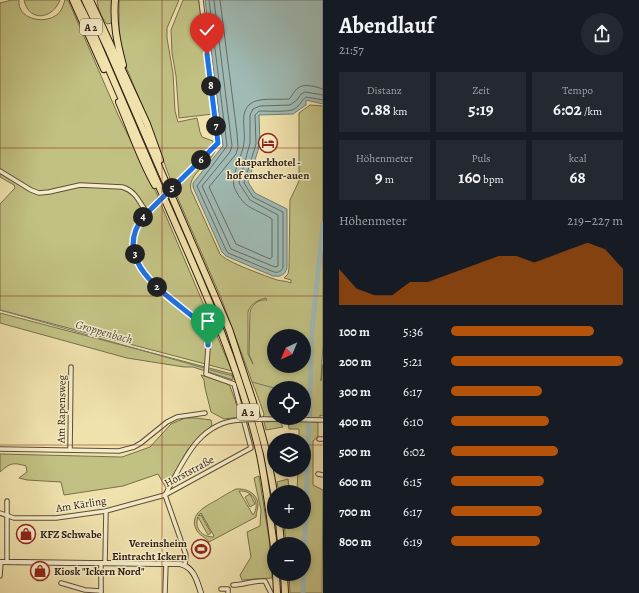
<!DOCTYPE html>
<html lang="de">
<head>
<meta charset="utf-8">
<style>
  body { margin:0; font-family:Alegreya,serif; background:#242831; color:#f1f3f6; height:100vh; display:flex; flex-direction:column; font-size:15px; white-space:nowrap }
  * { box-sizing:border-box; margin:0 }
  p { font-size:13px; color:#9ea1a6 }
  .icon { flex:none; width:22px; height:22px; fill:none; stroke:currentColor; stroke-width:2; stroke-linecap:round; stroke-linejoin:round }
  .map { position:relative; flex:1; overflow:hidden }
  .panel { display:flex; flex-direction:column; background:#171b24; width:316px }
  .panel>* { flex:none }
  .needle { width:26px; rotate:224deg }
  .controls { position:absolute; left:267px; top:329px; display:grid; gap:8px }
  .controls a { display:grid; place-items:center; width:44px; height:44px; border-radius:50%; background:#171b24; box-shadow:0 2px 6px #0003; font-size:20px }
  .pin { position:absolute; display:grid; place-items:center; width:34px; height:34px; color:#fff; margin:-41px -17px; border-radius:50% 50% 50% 0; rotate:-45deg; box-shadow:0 0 4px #0007 }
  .pin .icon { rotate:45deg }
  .km { position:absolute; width:20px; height:20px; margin:-10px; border-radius:50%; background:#222; color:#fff; font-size:11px; line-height:20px; text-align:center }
  .round { display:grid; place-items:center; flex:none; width:42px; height:42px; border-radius:21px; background:#242831 }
  .head { display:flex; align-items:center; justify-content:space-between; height:68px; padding:0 16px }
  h1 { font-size:22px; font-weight:600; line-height:30px }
  .stats { display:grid; grid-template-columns:repeat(3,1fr); gap:6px; height:68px; padding:4px 16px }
  .stats div { display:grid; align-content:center; border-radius:0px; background:#242831; text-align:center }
  .stats b { font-size:17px; font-weight:600 }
  .stats small { font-size:11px; font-weight:400 }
  .stats p { font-size:11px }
  .chart { height:112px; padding:8px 16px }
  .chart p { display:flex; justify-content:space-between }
  .chart svg { width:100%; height:72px; margin-top:4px; fill:#b45309; opacity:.7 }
  ul { padding:0 16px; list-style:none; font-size:13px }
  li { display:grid; grid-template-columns:64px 48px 1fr; align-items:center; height:30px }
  li i { height:10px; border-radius:5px; background:#b45309 }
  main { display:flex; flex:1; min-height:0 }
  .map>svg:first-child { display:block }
  .green { fill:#c2c184; stroke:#786f4a; fill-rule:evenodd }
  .water { fill:#a0bbb5; stroke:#727c73 }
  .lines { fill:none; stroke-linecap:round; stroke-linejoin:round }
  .shore { stroke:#676c62; stroke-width:1 }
  .stream { stroke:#727c73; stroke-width:1 }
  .river { stroke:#a0bbb5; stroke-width:5 }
  .street-casing { stroke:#5e4e36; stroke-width:5.5 }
  .secondary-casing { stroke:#2e1d0f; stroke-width:6 }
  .highway-casing { stroke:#2e1d0f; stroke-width:8 }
  .street { stroke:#f5ecca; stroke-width:3.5 }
  .secondary { stroke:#f5ecca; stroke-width:4.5 }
  .highway { stroke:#f0e2ad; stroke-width:6 }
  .street-bridge-casing { stroke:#5e4e36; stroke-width:5.5; stroke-linecap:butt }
  .street-bridge { stroke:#f5ecca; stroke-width:3.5 }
  .route-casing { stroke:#fff; stroke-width:8 }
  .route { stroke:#1a73e8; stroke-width:5 }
  .grid { fill:none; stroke:#8f2418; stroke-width:1; stroke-opacity:0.55 }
  .labels { text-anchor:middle; stroke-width:3; stroke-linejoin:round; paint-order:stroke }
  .shield { fill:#f5ecca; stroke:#6a5b47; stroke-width:1 }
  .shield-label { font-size:10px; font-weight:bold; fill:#2e1d0f }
  .poi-label { font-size:11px; font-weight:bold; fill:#2e1d0f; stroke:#f5ecca; text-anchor:start }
  .street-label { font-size:11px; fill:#2e1d0f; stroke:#f5ecca }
  .water-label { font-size:12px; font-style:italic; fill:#504c41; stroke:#f5ecca }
</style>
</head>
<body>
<main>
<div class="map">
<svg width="323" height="593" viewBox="0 0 323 593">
  <rect width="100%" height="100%" fill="#f0e2ad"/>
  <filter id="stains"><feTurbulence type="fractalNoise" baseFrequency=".005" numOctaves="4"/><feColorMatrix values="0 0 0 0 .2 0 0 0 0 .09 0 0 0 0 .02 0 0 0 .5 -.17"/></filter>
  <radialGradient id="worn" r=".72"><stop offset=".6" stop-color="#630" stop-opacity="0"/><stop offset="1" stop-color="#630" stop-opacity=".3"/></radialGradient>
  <g class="green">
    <path d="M12 0H19C17 19 43 24 55 16 61 13 63 6 65 0H68L119 117 158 196 156 201 158 203 160 202 232 371 0 310V204L15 188 14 185 0 177V3Z"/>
    <path d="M24 0H60C53 19 29 23 24 0Z"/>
    <path d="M97 0H112V23L107 24C101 17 98 9 97 0Z"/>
    <path d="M119 0H179L167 28V38L173 73 175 111 178 122 197 118 200 132 202 137 213 141V146L216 148C213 163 187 173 191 190L220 254C226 262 266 276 277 280 281 281 287 281 291 283V280L284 278 288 274 289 268 290 200 299 181V113L310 105 323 106V343L321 381 323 364V416L320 415V419L311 418V398L304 396V388H274V417L263 418 264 414 255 389 254 387 221 298 176 194V187L178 185 175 182 172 184 150 124 126 67 121 48 119 26ZM266 298 267 300C259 299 252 304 250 312L249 354 253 364 248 354V312C251 303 258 300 266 298ZM274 336H304V366H274Z"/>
    <path d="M183 0H199L213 114 179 118 176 76 172 53 171 30Z"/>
    <path d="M0 313 232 374 233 380 193 367H184L127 358 0 323Z"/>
    <path d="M201 375 227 384 230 386 241 417 224 419 211 412 205 388 204 380Z"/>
    <path d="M185 418H196L211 420 212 425 188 449 166 488 158 474 123 486 64 495 61 482 27 480 19 478 27 472 26 466C13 462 10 463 0 472V454L122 457 150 447 171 424Z"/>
    <path d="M280 421 283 427 266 430 264 422Z"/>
    <path d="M288 421 318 422V437L313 441V485L323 490 322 593H290L289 574H304V544H286L284 522H304V492H297L298 470H304V440H299V429H289Z"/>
    <path d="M259 476 269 538 272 578 242 580 240 575 251 557 247 532 260 526 261 510 254 478Z"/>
    <path d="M288 479 289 488 292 492H279L277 482Z"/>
    <path d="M236 489C246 488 257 493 258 504 258 509 256 513 256 517L209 542C206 537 199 536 196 529 189 514 206 506 217 500 223 496 230 492 236 489ZM239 491C253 490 261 504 253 515ZM201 513 214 536 213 537C202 537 194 528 198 517L208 535 211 533 201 515 198 516Z"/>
    <path d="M250 494 255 504 250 507 245 497Z"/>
  </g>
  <path class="water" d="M205 0H323V104L306 100V105L293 114 259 115 260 144 248 182 255 193 287 209V268C285 275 281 277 273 276L226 256 222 252 193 187V183L223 146Z"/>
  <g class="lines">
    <g class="shore">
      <path d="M209 0 227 146 197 186 226 250 228 253 274 272C279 273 282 271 283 267V212L253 197 244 183 256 144 255 115 259 111C268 111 285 112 292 110 300 107 301 100 306 97L323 100"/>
      <path d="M214 0 232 146 230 152 202 186 231 249 275 267 278 266V215L250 200 239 183 250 143V115L253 109 260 106 290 105 297 100 301 94 305 92 323 95"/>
      <path d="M220 0 237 133 238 147 236 154 209 187 236 244 270 259 272 257V219C255 208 245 210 235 189 229 177 243 156 244 142 246 130 239 113 250 104 258 97 278 100 289 99 292 97 292 94 295 91 302 82 313 86 323 89"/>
    </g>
    <g class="stream">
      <path d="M0 310 204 368"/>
      <path d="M210 370 233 376"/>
      <path d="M252 382 274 388"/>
      <path d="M304 397 309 398"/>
    </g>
    <g class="river">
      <path d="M304 567 312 331 323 224"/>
      <path d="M303 593 304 574"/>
    </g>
    <defs>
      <g id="street">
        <path d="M0 171 31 190 39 193 49 192 80 185 122 187C136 191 139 202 147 213"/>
        <path d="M176 184 218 143 201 0"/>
        <path d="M264 419 323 420"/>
        <path d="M319 439H323"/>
        <path d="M0 449 119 451 134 447 141 443 167 422 177 417 205 413"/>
        <path d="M70 450 71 367"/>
        <path d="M318 474 323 475"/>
        <path d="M165 495C183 463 197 423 239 420"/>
        <path d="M165 495 186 555 185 565"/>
        <path d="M0 513 14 518H56L106 511 165 495 251 448 234 384 206 374 209 336 207 330 200 322C173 300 116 265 138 225 142 217 149 211 156 204"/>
        <path d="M7 562V501"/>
        <path d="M101 563V592"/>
        <path d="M105 563 106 511"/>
        <path d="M0 576 1 562"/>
        <path d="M61 583 85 590 101 591"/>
        <path d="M233 585C244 585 253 580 265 581L271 593"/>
        <path d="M221 589H228V593"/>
        <path d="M165 593 166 563"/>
      </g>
      <path id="secondary" d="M0 562 180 564C194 567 197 581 201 593"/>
      <g id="highway">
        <path d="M73 0 104 69"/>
        <path d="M77 0 90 26C117 87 142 148 169 209 204 288 240 369 260 455 266 485 270 516 274 547"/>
        <path d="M85 0 109 51 229 329 253 402 267 454 274 492"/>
        <path d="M90 0 147 124 160 160"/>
        <path d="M115 0C113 23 117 43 123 65"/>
        <path d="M119 102C131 130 140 159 155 185"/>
        <path d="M279 522 281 544"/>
        <path d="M276 574 277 593"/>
        <path d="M284 574 285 593"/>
      </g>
    </defs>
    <use href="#street" class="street-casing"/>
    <use href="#secondary" class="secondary-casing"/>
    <use href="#highway" class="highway-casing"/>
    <use href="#street" class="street"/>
    <use href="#secondary" class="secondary"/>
    <use href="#highway" class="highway"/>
    <defs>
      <g id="street-bridge">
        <path d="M156 204 176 184"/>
        <path d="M239 420 264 419"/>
      </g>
    </defs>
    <use href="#street-bridge" class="street-bridge-casing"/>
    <use href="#street-bridge" class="street-bridge"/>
  </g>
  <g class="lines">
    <defs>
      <path id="route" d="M207 54 218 143 144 216C107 263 173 298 204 326L208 333V345"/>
    </defs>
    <use href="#route" class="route-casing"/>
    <use href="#route" class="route"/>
  </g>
  <path class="grid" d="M162 0V593M0 148H323M0 296H323M0 445H274M304 445H323"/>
  <defs>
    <symbol id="hotel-ring" viewBox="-11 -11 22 22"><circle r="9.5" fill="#f5ecca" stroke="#8f2418" stroke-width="1.5"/><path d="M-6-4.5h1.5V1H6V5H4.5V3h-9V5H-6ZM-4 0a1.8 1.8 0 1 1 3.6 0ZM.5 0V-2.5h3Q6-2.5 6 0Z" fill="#8f2418"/></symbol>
    <symbol id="shop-ring" viewBox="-11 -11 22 22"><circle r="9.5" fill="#f5ecca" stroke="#8f2418" stroke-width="1.5"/><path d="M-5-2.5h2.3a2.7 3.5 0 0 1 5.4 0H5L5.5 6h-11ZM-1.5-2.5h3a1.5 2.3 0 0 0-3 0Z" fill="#8f2418"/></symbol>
    <symbol id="stadium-ring" viewBox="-11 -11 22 22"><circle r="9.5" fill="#f5ecca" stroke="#8f2418" stroke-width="1.5"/><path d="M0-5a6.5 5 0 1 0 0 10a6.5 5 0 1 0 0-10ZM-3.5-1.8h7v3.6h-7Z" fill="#8f2418"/></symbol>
  </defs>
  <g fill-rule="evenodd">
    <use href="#hotel-ring" x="257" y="132" width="22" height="22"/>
    <use href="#shop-ring" x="15" y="523" width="22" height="22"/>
    <use href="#stadium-ring" x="190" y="538" width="22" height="22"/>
    <use href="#shop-ring" x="29" y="560" width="22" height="22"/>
  </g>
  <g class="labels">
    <g class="shield">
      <rect x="80" y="19" width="22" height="16" rx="3"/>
      <rect x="237" y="404" width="22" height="16" rx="3"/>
    </g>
    <g class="shield-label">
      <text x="91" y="31">A 2</text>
      <text x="248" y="416">A 2</text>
    </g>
    <g class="poi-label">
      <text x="268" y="166" text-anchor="middle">dasparkhotel -<tspan x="268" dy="13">hof emscher-auen</tspan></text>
      <text x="40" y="538">KFZ Schwabe</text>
      <text x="187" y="547" text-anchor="end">Vereinsheim<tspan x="187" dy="13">Eintracht Ickern</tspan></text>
      <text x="54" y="575">Kiosk "Ickern Nord"</text>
    </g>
    <g class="street-label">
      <text transform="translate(61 409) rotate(-89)" y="4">Am Rapensweg</text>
      <text transform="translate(189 471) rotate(-28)" y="4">Horststraße</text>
      <text transform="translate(81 504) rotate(-9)" y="4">Am Kärling</text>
    </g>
    <g class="water-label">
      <text transform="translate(104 332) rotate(16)" y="4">Groppenbach</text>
    </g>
  </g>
  <rect width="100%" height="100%" filter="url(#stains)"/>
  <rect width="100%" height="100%" fill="url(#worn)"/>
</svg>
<div class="controls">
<a><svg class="needle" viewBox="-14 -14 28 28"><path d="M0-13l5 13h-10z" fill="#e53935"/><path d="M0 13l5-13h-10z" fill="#9ea1a6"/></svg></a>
<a><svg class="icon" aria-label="locate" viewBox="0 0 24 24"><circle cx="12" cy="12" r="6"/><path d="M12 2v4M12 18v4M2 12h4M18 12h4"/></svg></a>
<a><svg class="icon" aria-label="layers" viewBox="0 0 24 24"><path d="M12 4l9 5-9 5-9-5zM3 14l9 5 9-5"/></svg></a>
<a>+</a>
<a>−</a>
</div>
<div class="pin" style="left:208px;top:345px;background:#1e9e55"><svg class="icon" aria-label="arrive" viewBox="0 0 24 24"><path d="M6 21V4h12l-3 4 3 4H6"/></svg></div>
<div class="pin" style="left:207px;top:54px;background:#d93025"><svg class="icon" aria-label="check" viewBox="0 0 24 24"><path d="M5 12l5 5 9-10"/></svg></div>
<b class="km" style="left:157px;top:287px">2</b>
<b class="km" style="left:135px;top:254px">3</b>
<b class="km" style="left:143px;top:217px">4</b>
<b class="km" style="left:172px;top:188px">5</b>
<b class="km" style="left:201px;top:160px">6</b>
<b class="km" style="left:216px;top:126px">7</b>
<b class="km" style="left:211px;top:86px">8</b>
</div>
<section class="panel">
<div class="head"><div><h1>Abendlauf</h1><p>21:57</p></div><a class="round"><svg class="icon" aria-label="share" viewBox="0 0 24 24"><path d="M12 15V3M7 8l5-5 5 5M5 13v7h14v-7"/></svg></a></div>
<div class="stats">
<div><p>Distanz</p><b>0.88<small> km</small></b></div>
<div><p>Zeit</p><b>5:19</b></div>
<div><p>Tempo</p><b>6:02<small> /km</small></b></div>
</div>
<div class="stats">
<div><p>Höhenmeter</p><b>9<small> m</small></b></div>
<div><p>Puls</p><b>160<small> bpm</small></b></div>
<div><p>kcal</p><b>68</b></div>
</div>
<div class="chart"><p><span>Höhenmeter</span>219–227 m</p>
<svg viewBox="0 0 160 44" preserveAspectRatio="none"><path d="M0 44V22L10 34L20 38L30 38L40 30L50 30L60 26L70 22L80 18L90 14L100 14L110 18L120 14L130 10L140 6L150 10L160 22V44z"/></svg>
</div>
<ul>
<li><b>100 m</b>5:36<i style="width:83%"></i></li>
<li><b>200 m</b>5:21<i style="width:100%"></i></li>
<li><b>300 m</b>6:17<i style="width:53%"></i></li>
<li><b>400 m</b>6:10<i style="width:57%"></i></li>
<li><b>500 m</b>6:02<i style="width:62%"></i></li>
<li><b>600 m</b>6:15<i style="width:54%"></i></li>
<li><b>700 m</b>6:17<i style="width:53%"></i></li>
<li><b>800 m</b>6:19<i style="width:52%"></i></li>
</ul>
</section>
</main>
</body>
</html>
